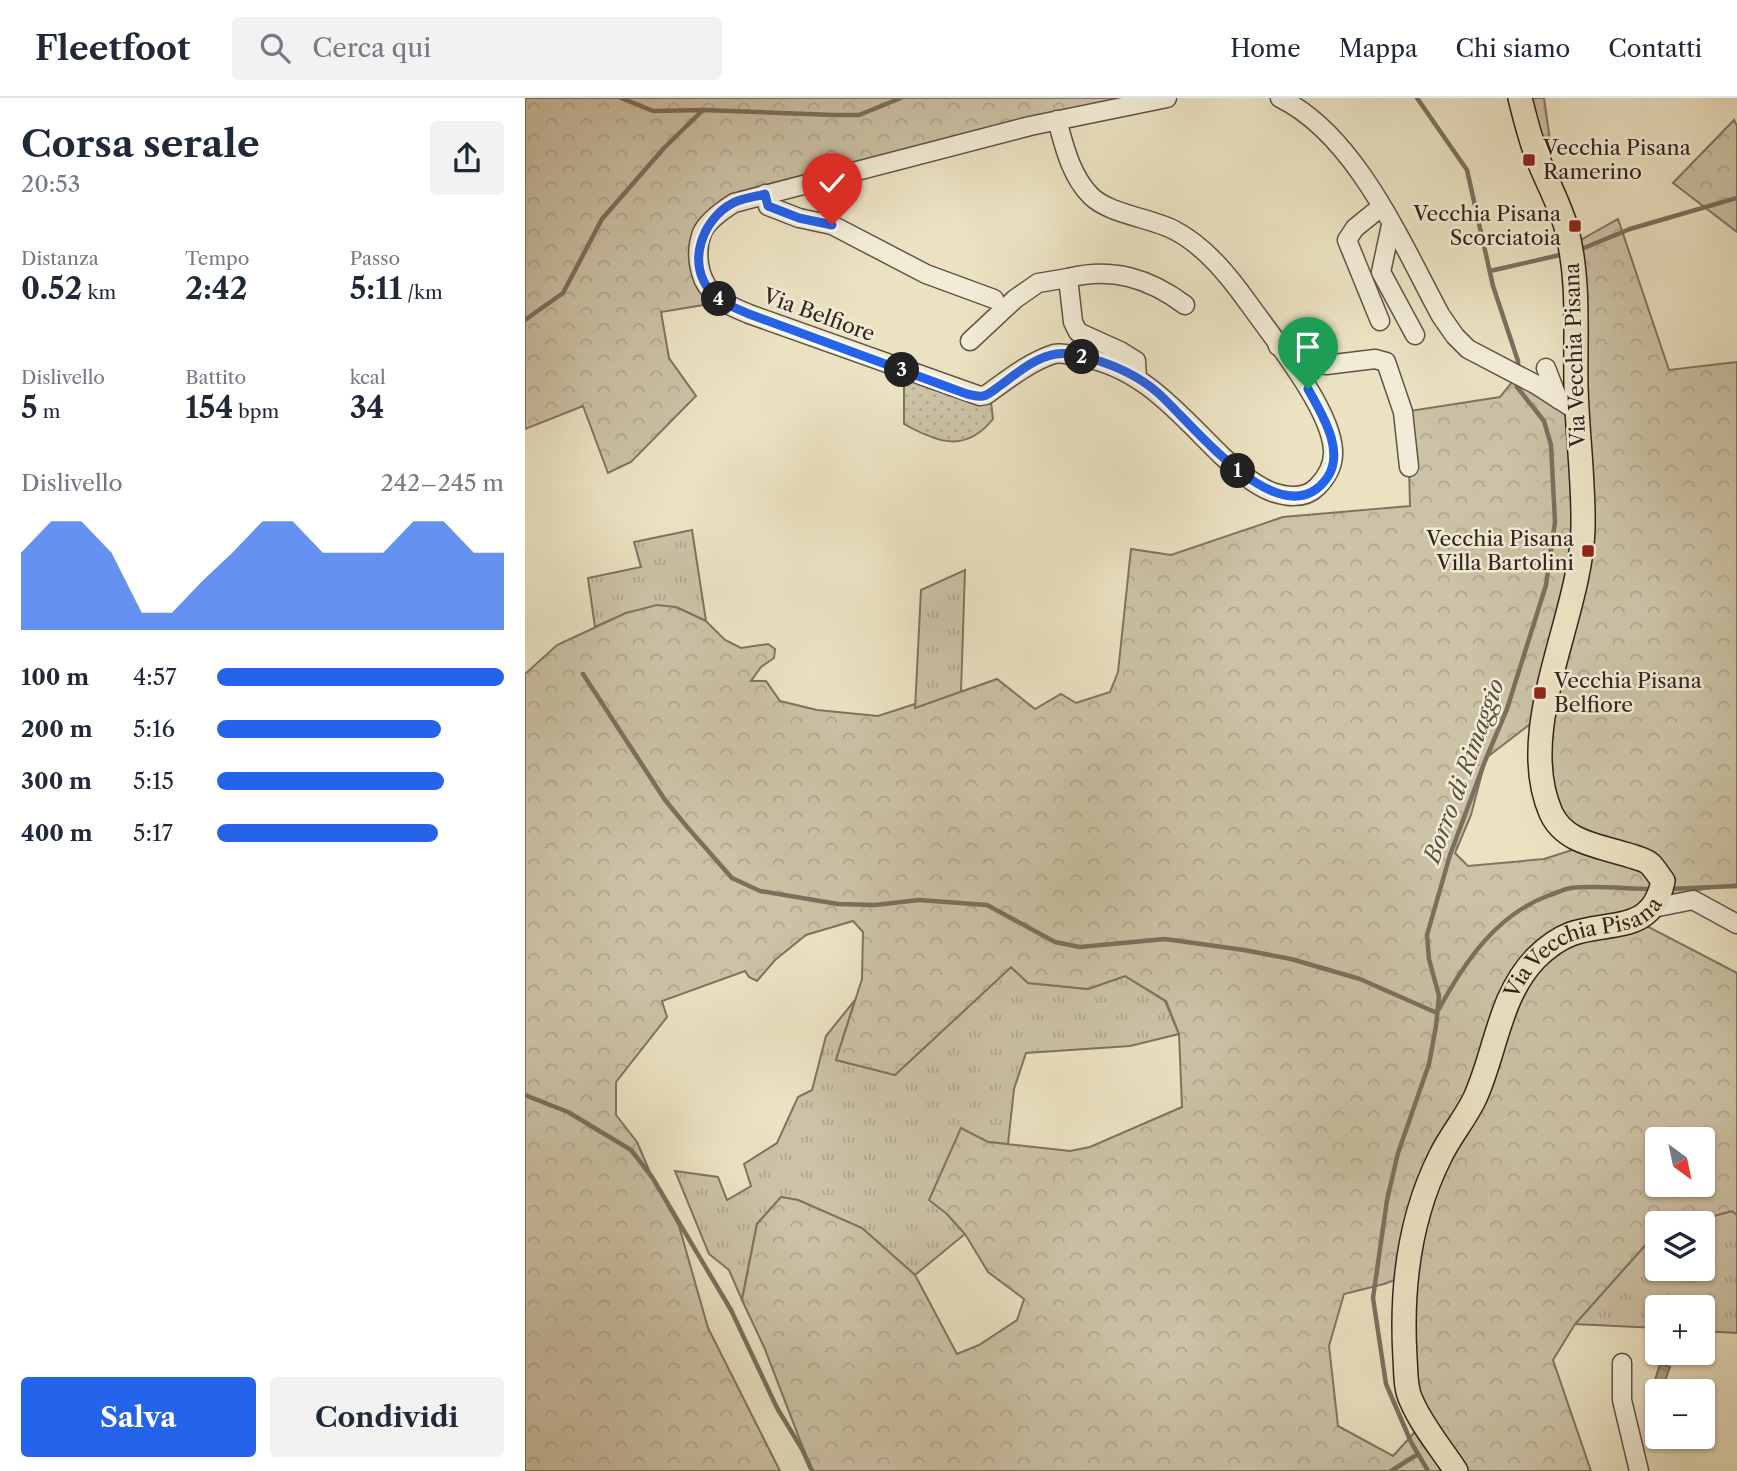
<!DOCTYPE html>
<html lang="it">
<head>
<meta charset="utf-8">
<style>
  body { margin:0; font-family:"Libre Caslon Text",serif; background:#f2f2f3; color:#1f2937; height:100vh; display:flex; flex-direction:column; font-size:26px; white-space:nowrap }
  * { box-sizing:border-box; margin:0 }
  p { font-size:23px; color:#747a83 }
  .icon { flex:none; width:38px; height:38px; fill:none; stroke:currentColor; stroke-width:2; stroke-linecap:round; stroke-linejoin:round }
  .map { position:relative; flex:1; overflow:hidden }
  .drawer { display:flex; flex-direction:column; background:#fff; width:525px }
  .drawer>* { flex:none }
  .needle { width:46px; rotate:147deg }
  .fabs { position:absolute; left:1120px; top:1029px; display:grid; gap:14px }
  .fabs a { display:grid; place-items:center; width:70px; height:70px; border-radius:7px; background:#fff; box-shadow:0 2px 5px #0004; font-size:35px }
  .pin { position:absolute; display:grid; place-items:center; width:60px; height:60px; color:#fff; margin:-72px -30px; border-radius:50% 50% 50% 0; rotate:-45deg; box-shadow:0 0 7px #0007 }
  .pin .icon { rotate:45deg }
  .km { position:absolute; width:35px; height:35px; margin:-18px; border-radius:50%; background:#222; color:#fff; font-size:19px; line-height:35px; text-align:center }
  .round { display:grid; place-items:center; flex:none; width:74px; height:74px; border-radius:7px; background:#f2f2f3 }
  .head { display:flex; align-items:center; justify-content:space-between; height:119px; padding:0 21px }
  h1 { font-size:38px; font-weight:800; line-height:52px }
  .stats { display:grid; grid-template-columns:repeat(3,1fr); gap:10px; height:119px; padding:7px 21px }
  .stats div { display:grid; align-content:center }
  .stats b { font-size:30px; font-weight:800 }
  .stats small { font-size:19px; font-weight:400 }
  .stats p { font-size:19px }
  .chart { height:196px; padding:14px 21px }
  .chart p { display:flex; justify-content:space-between }
  .chart svg { width:100%; height:126px; margin-top:7px; fill:#2563eb; opacity:.7 }
  .primary-button { display:flex; gap:14px; margin-top:auto; padding:14px 21px }
  .primary-button a { flex:1; height:80px; border-radius:7px; background:#2563eb; color:#fff; font-size:28px; font-weight:800; line-height:80px; text-align:center }
  .primary-button a+a { background:#f2f2f3; color:#1f2937 }
  ul { padding:0 21px; list-style:none; font-size:23px }
  li { display:grid; grid-template-columns:112px 84px 1fr; align-items:center; height:52px }
  li i { height:18px; border-radius:9px; background:#2563eb }
  header { display:flex; align-items:center; gap:42px; box-sizing:border-box; height:98px; padding:0 35px; background:#fff; border-bottom:2px solid #e0e1e3 }
  header strong { font-size:33px }
  nav { display:flex; gap:38px; margin-inline-start:auto; font-size:24px }
  .search { width:490px; height:63px; background:#f2f2f3; display:flex; align-items:center; gap:18px; box-sizing:border-box; padding:0 24px; border-radius:7px; color:#747a83; font-size:26px }
  main { display:flex; flex:1; min-height:0 }
  .map>svg:first-child { display:block }
  .grass { fill:url(#grass-tufts); stroke:#7f7461; stroke-width:2 }
  .forest { fill:url(#forest-crowns); stroke:#7f7461; stroke-width:2; fill-rule:evenodd }
  .park { fill:url(#park-dots); stroke:#7f7461; stroke-width:2 }
  .water { fill:url(#water-waves); stroke:#7b705e; stroke-width:2 }
  .lines { fill:none; stroke-linecap:round; stroke-linejoin:round }
  .stream { stroke:#7b705e; stroke-width:4.5 }
  .minor-casing { stroke:#605446; stroke-width:21 }
  .major-casing { stroke:#32251c; stroke-width:26 }
  .minor { stroke:#f2ecd7; stroke-width:18 }
  .major { stroke:#ebe2c2; stroke-width:23 }
  .route-casing { stroke:#fff; stroke-width:14 }
  .route { stroke:#2563eb; stroke-width:9 }
  .poi-dot { fill:#8f2418; stroke:#f2ecd7; stroke-width:2.5 }
  .labels { text-anchor:middle; stroke-width:5; stroke-linejoin:round; paint-order:stroke }
  .poi-label { font-size:21px; fill:#32251c; stroke:#f2ecd7; text-anchor:start }
  .street-label { font-size:21px; fill:#32251c; stroke:#f2ecd7 }
  .water-label { font-size:23px; font-style:italic; fill:#5d5142; stroke:#f2ecd7 }
</style>
</head>
<body>
<header>
<strong>Fleetfoot</strong>
<div class="search"><svg class="icon" aria-label="search" viewBox="0 0 24 24"><circle cx="10" cy="10" r="6"/><path d="M15 15l6 6"/></svg>Cerca qui</div>
<nav><a>Home</a><a>Mappa</a><a>Chi siamo</a><a>Contatti</a></nav>
</header>
<main>
<section class="drawer">
<div class="head"><div><h1>Corsa serale</h1><p>20:53</p></div><a class="round"><svg class="icon" aria-label="share" viewBox="0 0 24 24"><path d="M12 15V3M7 8l5-5 5 5M5 13v7h14v-7"/></svg></a></div>
<div class="stats">
<div><p>Distanza</p><b>0.52<small> km</small></b></div>
<div><p>Tempo</p><b>2:42</b></div>
<div><p>Passo</p><b>5:11<small> /km</small></b></div>
</div>
<div class="stats">
<div><p>Dislivello</p><b>5<small> m</small></b></div>
<div><p>Battito</p><b>154<small> bpm</small></b></div>
<div><p>kcal</p><b>34</b></div>
</div>
<div class="chart"><p><span>Dislivello</span>242–245 m</p>
<svg viewBox="0 0 160 44" preserveAspectRatio="none"><path d="M0 44V17L10 6L20 6L30 17L40 38L50 38L60 27L70 17L80 6L90 6L100 17L110 17L120 17L130 6L140 6L150 17L160 17V44z"/></svg>
</div>
<ul>
<li><b>100 m</b>4:57<i style="width:100%"></i></li>
<li><b>200 m</b>5:16<i style="width:78%"></i></li>
<li><b>300 m</b>5:15<i style="width:79%"></i></li>
<li><b>400 m</b>5:17<i style="width:77%"></i></li>
</ul>
<div class="primary-button"><a>Salva</a><a>Condividi</a></div>
</section>
<div class="map">
<svg width="1212" height="1373" viewBox="0 0 1212 1373">
  <defs>
    <pattern id="grass-tufts" width="24" height="20" patternUnits="userSpaceOnUse" patternTransform="scale(1.75)"><rect width="24" height="20" fill="#ccc2a6"/><path d="M3 7l-1-3M5 7V3M7 7l1-3M15 17l-1-3M17 17v-4M19 17l1-3" fill="none" stroke="#b0a78e"/></pattern>
    <pattern id="forest-crowns" width="20" height="18" patternUnits="userSpaceOnUse" patternTransform="scale(1.75)"><rect width="20" height="18" fill="#ccc2a6"/><path d="M2 6a3 3 0 1 1 6 0M12 15a3 3 0 1 1 6 0" fill="none" stroke="#b0a78e"/></pattern>
    <pattern id="park-dots" width="8" height="8" patternUnits="userSpaceOnUse" patternTransform="scale(1.75)"><rect width="8" height="8" fill="#ccc2a6"/><path d="M2 2h.1M6 6h.1" fill="none" stroke="#b0a78e" stroke-width="1.8" stroke-linecap="round"/></pattern>
    <pattern id="water-waves" width="16" height="10" patternUnits="userSpaceOnUse" patternTransform="scale(1.75)"><rect width="16" height="10" fill="#aca28a"/><path d="M0 5q4-4 8 0t8 0" fill="none" stroke="#8d8470"/></pattern>
  </defs>
  <rect width="100%" height="100%" fill="#ebe2c2"/>
  <filter id="stains"><feTurbulence type="fractalNoise" baseFrequency=".00286" numOctaves="4"/><feColorMatrix values="0 0 0 0 .2 0 0 0 0 .09 0 0 0 0 .02 0 0 0 .5 -.17"/></filter>
  <radialGradient id="worn" r=".72"><stop offset=".6" stop-color="#630" stop-opacity="0"/><stop offset="1" stop-color="#630" stop-opacity=".3"/></radialGradient>
  <g class="grass">
    <path d="M167 432 181 523 151 509 101 515 70 529 63 480 116 469 109 444Z"/>
    <path d="M440 472 436 594 390 611 396 492Z"/>
    <path d="M486 869 503 885 563 891 600 878 640 903 654 936 605 948 501 955 489 991 483 1046 463 1044 422 1116 440 1136 390 1177 337 1130 273 1102 256 1099 232 1126 217 1202 204 1172 184 1156 150 1073 193 1079 202 1102 226 1088 219 1066 252 1045 273 999 287 992 301 938 330 902 311 962 370 977Z"/>
    <path d="M1207 1113 1212 1117V1235L1178 1233V1209H1132V1230L1050 1226 1132 1134V1171H1178V1125H1162Z"/>
  </g>
  <g class="forest">
    <path d="M0 0H642L196 114 174 155 197 204 136 214 144 260 171 298 106 364 83 375 58 308 0 331Z"/>
    <path d="M995 0H1019L1026 50 1024 86Z"/>
    <path d="M1209 22 1212 28V134L1148 85Z"/>
    <path d="M1093 121 1144 272 1212 264V786L1149 796 1138 784 1110 822 1212 875V1117L1207 1113 1162 1125H1132V1134L1050 1226 1028 1262 1066 1373H287L239 1249 217 1202 232 1126 256 1099 273 1102 337 1130 390 1177 432 1256 454 1247 492 1222 499 1201 463 1174 440 1136 422 1116 404 1102 436 1030 463 1044 545 1053 565 1049 657 1009 654 936 641 903 600 878 563 891 503 885 486 869 370 977 311 962 337 881 338 834 328 823 281 837 250 862 232 883 224 879 220 873 137 903 142 919 91 984V1017L112 1044 127 1079 154 1128 183 1230 255 1373H0V576L32 547 101 515 132 507 151 509 181 523 200 542 216 550 243 546 250 551 249 560 236 569 226 583H241L255 603 292 612 353 618 390 606V610L472 581 510 611 536 596 551 605 585 594 593 574 606 451 646 457 758 419 885 408 884 369 878 314 975 299 992 278 1051 313 1045 148ZM1017 617 1016 628 1040 734 1063 747 1019 761 943 768 930 755 946 717 961 660ZM1132 1041H1178V1087H1132ZM880 1178 884 1299 898 1325 868 1358 813 1328 804 1248 819 1196 859 1186Z"/>
  </g>
  <path class="park" d="M379 272 466 304 468 321C441 355 413 345 379 326Z"/>
  <path class="water" d="M1135 1266 1145 1269 1137 1291 1128 1288Z"/>
  <g class="lines">
    <g class="stream">
      <path d="M96 0 128 13 178 12 308 17H334L376 0"/>
      <path d="M892 0 942 72 968 188 993 263V270"/>
      <path d="M1054 152 1105 131 1212 100"/>
      <path d="M965 173 1039 156"/>
      <path d="M0 222 38 195 77 121 139 50 178 12"/>
      <path d="M58 576 140 702 163 730 207 780 235 793 313 806 350 807 394 802 462 807 530 844 555 849 640 841 719 852 766 861 835 881 912 915"/>
      <path d="M1144 791 1212 788"/>
      <path d="M914 911C940 863 972 816 1025 797 1032 795 1039 791 1046 790 1073 787 1101 791 1128 791"/>
      <path d="M0 997 43 1014 106 1052 127 1079 206 1212 252 1310 277 1351 287 1373"/>
      <path d="M866 1373 893 1356"/>
      <path d="M903 1373 886 1344 861 1286 848 1200 862 1102 873 1055 904 966 911 928 914 898 904 861 902 837 925 757 960 663 982 611 1021 487 1030 424 1026 347 1019 323 992 289V282"/>
    </g>
    <defs>
      <g id="minor">
        <path d="M755 0C831 37 877 146 916 218L930 238 943 251 1010 286 1052 313"/>
        <path d="M532 22C539 48 546 78 566 98 584 116 626 120 649 132 680 148 704 178 724 206 749 241 806 311 808 352 809 367 802 379 792 389 780 401 762 399 747 394 727 386 711 371 696 357 654 316 616 268 555 259 547 257 537 254 529 256 504 264 482 282 461 297L455 298 224 216C210 210 196 205 186 193 173 179 170 153 177 135 182 123 198 112 209 105L505 28 642 0"/>
        <path d="M240 96 243 108 274 120 307 127 401 176 469 201"/>
        <path d="M866 127 856 174 890 237"/>
        <path d="M855 223 822 142 830 130 856 109"/>
        <path d="M445 243 490 201 513 185 543 180"/>
        <path d="M753 248 765 243 784 254 801 267 850 261 861 264 878 314 884 369"/>
        <path d="M1021 270 1033 301"/>
        <path d="M612 280 611 263 595 253 553 234 548 224 543 180C587 169 624 180 660 207"/>
        <path d="M1128 810 1168 802 1212 826"/>
        <path d="M1097 1265V1302L1114 1373"/>
      </g>
      <g id="major">
        <path id="s1" d="M931 1373C916 1350 897 1328 886 1302 880 1290 881 1273 880 1260 876 1192 884 1121 915 1059 925 1038 940 1021 950 1000 971 954 974 898 1011 860 1021 850 1033 841 1046 836 1084 822 1127 837 1138 783 1134 778 1130 771 1125 766 1121 762 1112 760 1106 758 1077 748 1040 746 1026 715 989 631 1056 518 1058 430 1059 382 1052 334 1051 287 1050 234 1055 181 1041 129 1034 105 1022 84 1013 61 1005 41 1000 20 995 0"/>
      </g>
    </defs>
    <use href="#minor" class="minor-casing"/>
    <use href="#major" class="major-casing"/>
    <use href="#minor" class="minor"/>
    <use href="#major" class="major"/>
  </g>
  <g class="lines">
    <defs>
      <path id="route" d="M307 127 274 120 243 108 240 96C230 99 217 100 208 105 177 121 161 166 186 194 196 205 210 210 224 216L442 296C447 297 453 299 458 298 464 297 471 290 476 287 492 275 511 259 531 256 541 254 558 258 568 261 591 268 615 279 633 295 666 324 757 443 802 380 821 353 796 315 783 291"/>
    </defs>
    <use href="#route" class="route-casing"/>
    <use href="#route" class="route"/>
  </g>
  <g class="poi-dot">
    <rect x="997" y="55" width="14" height="14" rx="3.5"/>
    <rect x="1043" y="121" width="14" height="14" rx="3.5"/>
    <rect x="1056" y="446" width="14" height="14" rx="3.5"/>
    <rect x="1008" y="588" width="14" height="14" rx="3.5"/>
  </g>
  <g class="labels">
    <g class="poi-label">
      <text x="1018" y="57">Vecchia Pisana<tspan x="1018" dy="24">Ramerino</tspan></text>
      <text x="1036" y="123" text-anchor="end">Vecchia Pisana<tspan x="1036" dy="24">Scorciatoia</tspan></text>
      <text x="1049" y="448" text-anchor="end">Vecchia Pisana<tspan x="1049" dy="24">Villa Bartolini</tspan></text>
      <text x="1029" y="590">Vecchia Pisana<tspan x="1029" dy="24">Belfiore</tspan></text>
    </g>
    <g class="street-label">
      <text transform="translate(294 217) rotate(20)" y="7">Via Belfiore</text>
      <text transform="translate(1050 257) rotate(-92)" y="7">Via Vecchia Pisana</text>
      <text dy="7" stroke="none"><textPath href="#s1" startOffset="602">Via Vecchia Pisana</textPath></text>
    </g>
    <g class="water-label">
      <text transform="translate(939 673) rotate(-70)" y="8">Borro di Rimaggio</text>
    </g>
  </g>
  <rect width="100%" height="100%" filter="url(#stains)"/>
  <rect width="100%" height="100%" fill="url(#worn)"/>
</svg>
<div class="fabs">
<a><svg class="needle" viewBox="-14 -14 28 28"><path d="M0-13l5 13h-10z" fill="#e53935"/><path d="M0 13l5-13h-10z" fill="#747a83"/></svg></a>
<a><svg class="icon" aria-label="layers" viewBox="0 0 24 24"><path d="M12 4l9 5-9 5-9-5zM3 14l9 5 9-5"/></svg></a>
<a>+</a>
<a>−</a>
</div>
<div class="pin" style="left:783px;top:291px;background:#1e9e55"><svg class="icon" aria-label="arrive" viewBox="0 0 24 24"><path d="M6 21V4h12l-3 4 3 4H6"/></svg></div>
<div class="pin" style="left:307px;top:127px;background:#d93025"><svg class="icon" aria-label="check" viewBox="0 0 24 24"><path d="M5 12l5 5 9-10"/></svg></div>
<b class="km" style="left:713px;top:373px">1</b>
<b class="km" style="left:557px;top:259px">2</b>
<b class="km" style="left:377px;top:272px">3</b>
<b class="km" style="left:194px;top:201px">4</b>
</div>
</main>
</body>
</html>
